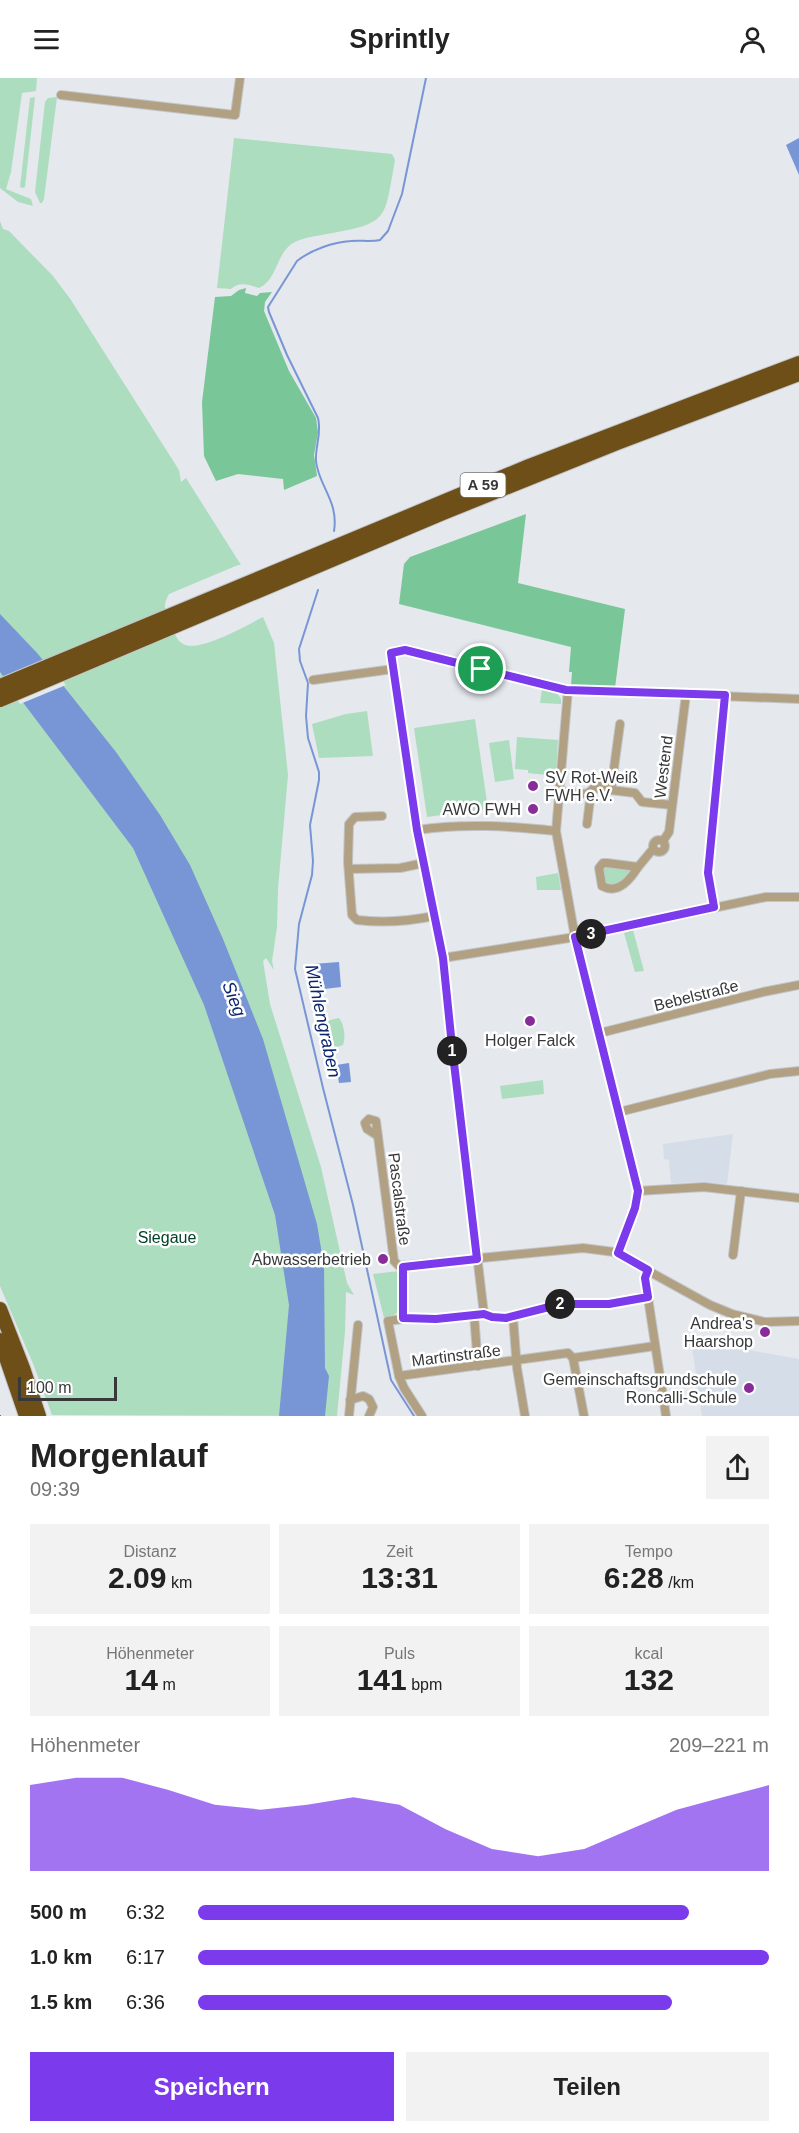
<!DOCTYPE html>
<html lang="de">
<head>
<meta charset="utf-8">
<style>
  body { margin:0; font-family:Helvetica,sans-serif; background:#f2f2f2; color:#222; height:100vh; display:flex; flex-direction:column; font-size:22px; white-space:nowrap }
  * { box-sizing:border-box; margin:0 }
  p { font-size:20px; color:#767676 }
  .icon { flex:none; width:33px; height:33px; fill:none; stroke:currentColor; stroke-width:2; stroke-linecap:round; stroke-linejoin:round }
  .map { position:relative; height:1338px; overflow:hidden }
  .side { display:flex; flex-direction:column; background:#fff; flex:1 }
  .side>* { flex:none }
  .scale { position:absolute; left:18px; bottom:15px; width:99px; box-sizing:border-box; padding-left:6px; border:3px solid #37383a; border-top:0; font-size:16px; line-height:21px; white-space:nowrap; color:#37383a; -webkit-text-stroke:4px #fff; paint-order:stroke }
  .pin { position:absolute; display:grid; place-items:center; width:51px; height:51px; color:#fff; margin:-26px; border:3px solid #fff; border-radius:50%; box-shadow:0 2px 6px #0007 }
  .km { position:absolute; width:30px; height:30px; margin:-15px; border-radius:50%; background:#222; color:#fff; font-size:16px; line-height:30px; text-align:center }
  .round { display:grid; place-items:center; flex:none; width:63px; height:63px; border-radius:0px; background:#f2f2f2 }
  .headline { display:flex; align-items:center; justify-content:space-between; height:102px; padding:0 30px }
  h1 { font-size:33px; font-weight:700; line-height:45px }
  .figures { display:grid; grid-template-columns:repeat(3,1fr); gap:9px; height:102px; padding:6px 30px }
  .figures div { display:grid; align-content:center; border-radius:0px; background:#f2f2f2; text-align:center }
  .figures b { font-size:30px; font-weight:700 }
  .figures small { font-size:16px; font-weight:400 }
  .figures p { font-size:16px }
  .chart { height:168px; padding:12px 30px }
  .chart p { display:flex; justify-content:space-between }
  .chart svg { width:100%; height:108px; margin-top:6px; fill:#7c3aed; opacity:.7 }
  .cta { display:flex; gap:12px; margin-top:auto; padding:12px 30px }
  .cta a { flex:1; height:69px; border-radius:0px; background:#7c3aed; color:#fff; font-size:24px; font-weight:700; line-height:69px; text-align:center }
  .cta a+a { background:#f2f2f2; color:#222 }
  ul { padding:0 30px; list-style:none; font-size:20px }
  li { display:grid; grid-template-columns:96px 72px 1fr; align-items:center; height:45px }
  li i { height:15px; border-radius:8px; background:#7c3aed }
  header { display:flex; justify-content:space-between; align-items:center; height:78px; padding:0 30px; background:#fff; font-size:27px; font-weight:700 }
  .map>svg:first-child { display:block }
  .built { fill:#d4dde8 }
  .green { fill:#adddbf }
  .forest { fill:#79c799 }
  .water { fill:#7896d6 }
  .pier { fill:#e5e8ed }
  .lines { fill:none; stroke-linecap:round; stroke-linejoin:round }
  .stream { stroke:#7896d6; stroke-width:2 }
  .street-casing { stroke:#c2c5c9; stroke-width:10 }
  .highway-casing { stroke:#c2c5c9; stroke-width:16 }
  .street { stroke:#b2a083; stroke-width:8 }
  .highway { stroke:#6d4f17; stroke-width:14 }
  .rail { stroke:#6f7174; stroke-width:2; stroke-dasharray:12 6; stroke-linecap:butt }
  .route-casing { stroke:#fff; stroke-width:12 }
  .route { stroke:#7c3aed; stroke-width:8 }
  .poi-dot { fill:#872c98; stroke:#fff; stroke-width:2 }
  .labels { text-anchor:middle; stroke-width:5; stroke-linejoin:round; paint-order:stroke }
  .shield { fill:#fff; stroke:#737475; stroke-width:1.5 }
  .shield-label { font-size:15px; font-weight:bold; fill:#37383a }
  .street-label { font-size:16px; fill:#37383a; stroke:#fff }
  .poi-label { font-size:16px; fill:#37383a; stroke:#fff; text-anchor:end }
  .park-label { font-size:16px; fill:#014226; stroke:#fff }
  .water-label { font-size:18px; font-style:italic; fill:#0c256f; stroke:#fff }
</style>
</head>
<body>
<header><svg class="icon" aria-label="menu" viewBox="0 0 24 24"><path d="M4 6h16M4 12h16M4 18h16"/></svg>Sprintly<svg class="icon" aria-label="person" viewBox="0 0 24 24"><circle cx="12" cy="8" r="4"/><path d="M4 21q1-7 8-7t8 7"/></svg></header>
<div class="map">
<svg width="799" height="1338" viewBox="0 0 799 1338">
  <rect width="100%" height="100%" fill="#e5e8ed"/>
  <g class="built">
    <path d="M733 1056 727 1106 703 1104 671 1105 669 1082 664 1081 663 1066Z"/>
    <path d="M691 1262 799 1281V1338H702Z"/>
  </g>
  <g class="green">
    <path d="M0 0H37L36 13 22 15 11 94 6 111 31 121 33 128 18 124 0 110Z"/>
    <path d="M35 19 25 109 23 110 20 109 30 20Z"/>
    <path d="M57 19 44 121 42 125H40L35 114 45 24 48 20Z"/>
    <path d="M234 60 392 76 395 82C384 142 390 145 327 156 317 158 305 159 295 164 276 173 278 202 259 210 249 207 240 203 231 211L217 210Z"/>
    <path d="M0 143 3 151 9 153 53 198 71 222 179 392 181 404 186 400 241 487H238L169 516C162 528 165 534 171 546 174 553 176 562 183 566 199 575 247 547 263 539L274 565 288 697 278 811 277 849 272 883 274 892 266 880 263 883 270 926 321 1089 347 1205 354 1217 346 1214 345 1254 337 1338 52 1337 34 1288 0 1208Z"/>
    <path d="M542 611 557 615 561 621V626L540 625Z"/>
    <path d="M367 633 373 678 319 680 312 646 346 636Z"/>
    <path d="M475 641 488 731 427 739 414 650Z"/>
    <path d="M517 659 558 662 556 698 528 695V692L515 691Z"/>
    <path d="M509 662 514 701 495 704 489 665Z"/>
    <path d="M605 788 628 791 630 795 621 806 612 808 605 806 603 792Z"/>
    <path d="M558 795 561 812H537L536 799Z"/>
    <path d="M633 852 644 893 635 894 624 855Z"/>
    <path d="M339 940C344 946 346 960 343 967L337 969 332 967 327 945 330 942Z"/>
    <path d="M543 1002 544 1016 502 1021 500 1008Z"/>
    <path d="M399 1193V1233L393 1238 384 1240 373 1196Z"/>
  </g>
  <g class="forest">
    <path d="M246 210 245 215 257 218 260 215 272 214 265 224 264 233 289 293 316 340 318 354 314 377 317 398 284 412 283 401 238 396 216 403 204 378 202 324 215 219 231 218 239 212Z"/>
    <path d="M526 436 518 505 625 531 615 610 571 608 572 594H569L571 569 399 526 404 486 410 479Z"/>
  </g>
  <g class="water">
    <path d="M799 60V97L786 67Z"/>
    <path d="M0 536 38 576 116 674 160 737 190 787 223 861 263 961 317 1146 324 1188 325 1290 329 1298 325 1338H279L289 1227 275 1137 204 927 133 770 0 594Z"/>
    <path d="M339 884 341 909 316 912 313 886Z"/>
    <path d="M349 985 351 1004 339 1005 336 987Z"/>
  </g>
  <path class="pier" d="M46 581 66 607 20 626 1 600Z"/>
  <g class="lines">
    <g class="stream">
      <path d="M334 453C339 423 318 407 316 383 315 368 322 355 318 340L287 277 269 234 268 229 297 183C311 172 333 164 351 163 360 162 370 164 380 162L388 153 402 116 426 0"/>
      <path d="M318 512 299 571 300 583 308 605 306 638 308 660 319 694V702L310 747 313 783 312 797 299 846 295 891 323 1010 353 1127 391 1302 414 1338"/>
    </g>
    <defs>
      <g id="street">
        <path d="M61 17 235 37 240 0"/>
        <path d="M313 602 393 591"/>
        <path d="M568 612 556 753 575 859 638 1113 635 1130 618 1175"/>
        <path d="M594 710 598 704 612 703"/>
        <path d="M611 712 620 646"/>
        <path d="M559 713 587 716 594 710 635 715 642 724 672 727"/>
        <path d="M382 738 355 739 349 746 348 784 352 837 357 842C382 845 410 843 434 838"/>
        <path d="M587 746 591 714"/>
        <path d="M417 752C463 745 510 748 556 753"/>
        <circle cx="659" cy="768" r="6"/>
        <path d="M663 763 669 754 686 616"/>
        <path d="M603 785H607L638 789C630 802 618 817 602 808L599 790Z"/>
        <path d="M638 789 653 771"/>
        <path d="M349 791 400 790 424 785"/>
        <path d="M714 829 708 796 725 617"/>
        <path d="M443 880 575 859 766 819H799"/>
        <path d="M600 955 763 914 799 907"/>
        <path d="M619 1034 770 996 799 993"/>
        <path d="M378 1058 367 1051 365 1045 369 1041 376 1043 394 1183 399 1188 583 1170 614 1174 710 1227 732 1236 765 1244 799 1243"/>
        <path d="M638 1113 704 1109 799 1120"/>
        <path d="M733 1177 741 1113"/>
        <path d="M403 1189V1241"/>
        <path d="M648 1192 645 1200 666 1338"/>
        <path d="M484 1236 452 967 443 880 417 752 391 575 405 572 566 612 799 621"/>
        <path d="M474 1237 478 1288"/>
        <path d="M513 1239 517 1290 525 1338"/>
        <path d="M573 1280 655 1268"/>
        <path d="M399 1298 568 1275 573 1280 584 1338"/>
        <path d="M350 1322 363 1318 369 1321 373 1329 369 1338"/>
        <path d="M349 1338 358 1247"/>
        <path d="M422 1338 404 1310 399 1298 388 1243 403 1241H437L484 1236 492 1239 506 1240 561 1226H609L648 1219"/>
      </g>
      <g id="highway">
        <path d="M0 608 529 388 799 285"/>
        <path d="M0 622 443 435 617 365 799 296"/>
        <path d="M0 1231 23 1290 39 1338"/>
        <path d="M0 1262 26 1338"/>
      </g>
    </defs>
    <use href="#street" class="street-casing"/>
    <use href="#highway" class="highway-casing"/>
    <use href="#street" class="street"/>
    <use href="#highway" class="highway"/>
    <path class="rail" d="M0 1338H1"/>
  </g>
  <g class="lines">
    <defs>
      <path id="route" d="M405 572 566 612 725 617 708 795 714 829 575 859 638 1113 635 1130 618 1175 648 1192 645 1200 648 1219 609 1226H561L506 1240 492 1239 484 1236 436 1241 403 1240V1189L477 1181 452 968 443 880 417 752 391 575Z"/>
    </defs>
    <use href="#route" class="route-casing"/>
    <use href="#route" class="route"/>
  </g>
  <g class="poi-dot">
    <circle cx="533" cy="708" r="6"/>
    <circle cx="533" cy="731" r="6"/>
    <circle cx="530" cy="943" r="6"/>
    <circle cx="383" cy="1181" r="6"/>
    <circle cx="765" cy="1254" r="6"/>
    <circle cx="749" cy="1310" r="6"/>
  </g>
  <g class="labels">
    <rect class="shield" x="460.5" y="395" width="45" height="24" rx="4.5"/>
    <g class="shield-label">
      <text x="483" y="412">A 59</text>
    </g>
    <g class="street-label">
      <text transform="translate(663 689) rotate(-83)" y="6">Westend</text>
      <text transform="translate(696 917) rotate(-14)" y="6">Bebelstraße</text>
      <text transform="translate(400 1121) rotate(83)" y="6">Pascalstraße</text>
      <text transform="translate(456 1277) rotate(-7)" y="6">Martinstraße</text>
    </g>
    <g class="poi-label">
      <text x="545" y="705" text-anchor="start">SV Rot-Weiß<tspan x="545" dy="18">FWH e.V.</tspan></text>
      <text x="521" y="737">AWO FWH</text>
      <text x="530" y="968" text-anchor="middle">Holger Falck</text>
      <text x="371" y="1187">Abwasserbetrieb</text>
      <text x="753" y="1251">Andrea's<tspan x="753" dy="18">Haarshop</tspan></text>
      <text x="737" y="1307">Gemeinschaftsgrundschule<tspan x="737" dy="18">Roncalli-Schule</tspan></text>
    </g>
    <g class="park-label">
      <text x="167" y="1165">Siegaue</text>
    </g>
    <g class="water-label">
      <text transform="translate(234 921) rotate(69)" y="6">Sieg</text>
      <text transform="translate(323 943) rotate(78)" y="6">Mühlengraben</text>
    </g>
  </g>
</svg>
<div class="scale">100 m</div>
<div class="pin" style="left:481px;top:591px;background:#1e9e55"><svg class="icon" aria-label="arrive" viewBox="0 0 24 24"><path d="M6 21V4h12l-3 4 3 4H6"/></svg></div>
<b class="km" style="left:452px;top:973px">1</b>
<b class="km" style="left:560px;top:1226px">2</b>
<b class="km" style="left:591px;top:856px">3</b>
</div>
<section class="side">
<div class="headline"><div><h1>Morgenlauf</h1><p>09:39</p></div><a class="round"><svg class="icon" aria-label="share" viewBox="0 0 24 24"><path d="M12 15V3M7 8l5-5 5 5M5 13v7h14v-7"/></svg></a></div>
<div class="figures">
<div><p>Distanz</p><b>2.09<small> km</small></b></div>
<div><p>Zeit</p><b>13:31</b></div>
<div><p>Tempo</p><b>6:28<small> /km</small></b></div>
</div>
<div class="figures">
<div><p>Höhenmeter</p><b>14<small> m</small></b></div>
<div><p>Puls</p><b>141<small> bpm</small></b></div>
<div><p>kcal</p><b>132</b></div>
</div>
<div class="chart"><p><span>Höhenmeter</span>209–221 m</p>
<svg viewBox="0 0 160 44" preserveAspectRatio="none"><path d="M0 44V9L10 6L20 6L30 11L40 17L50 19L60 17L70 14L80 17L90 27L100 35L110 38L120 35L130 27L140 19L150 14L160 9V44z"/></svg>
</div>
<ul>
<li><b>500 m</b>6:32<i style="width:86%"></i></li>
<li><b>1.0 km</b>6:17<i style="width:100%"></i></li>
<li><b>1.5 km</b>6:36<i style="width:83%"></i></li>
</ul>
<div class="cta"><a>Speichern</a><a>Teilen</a></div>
</section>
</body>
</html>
